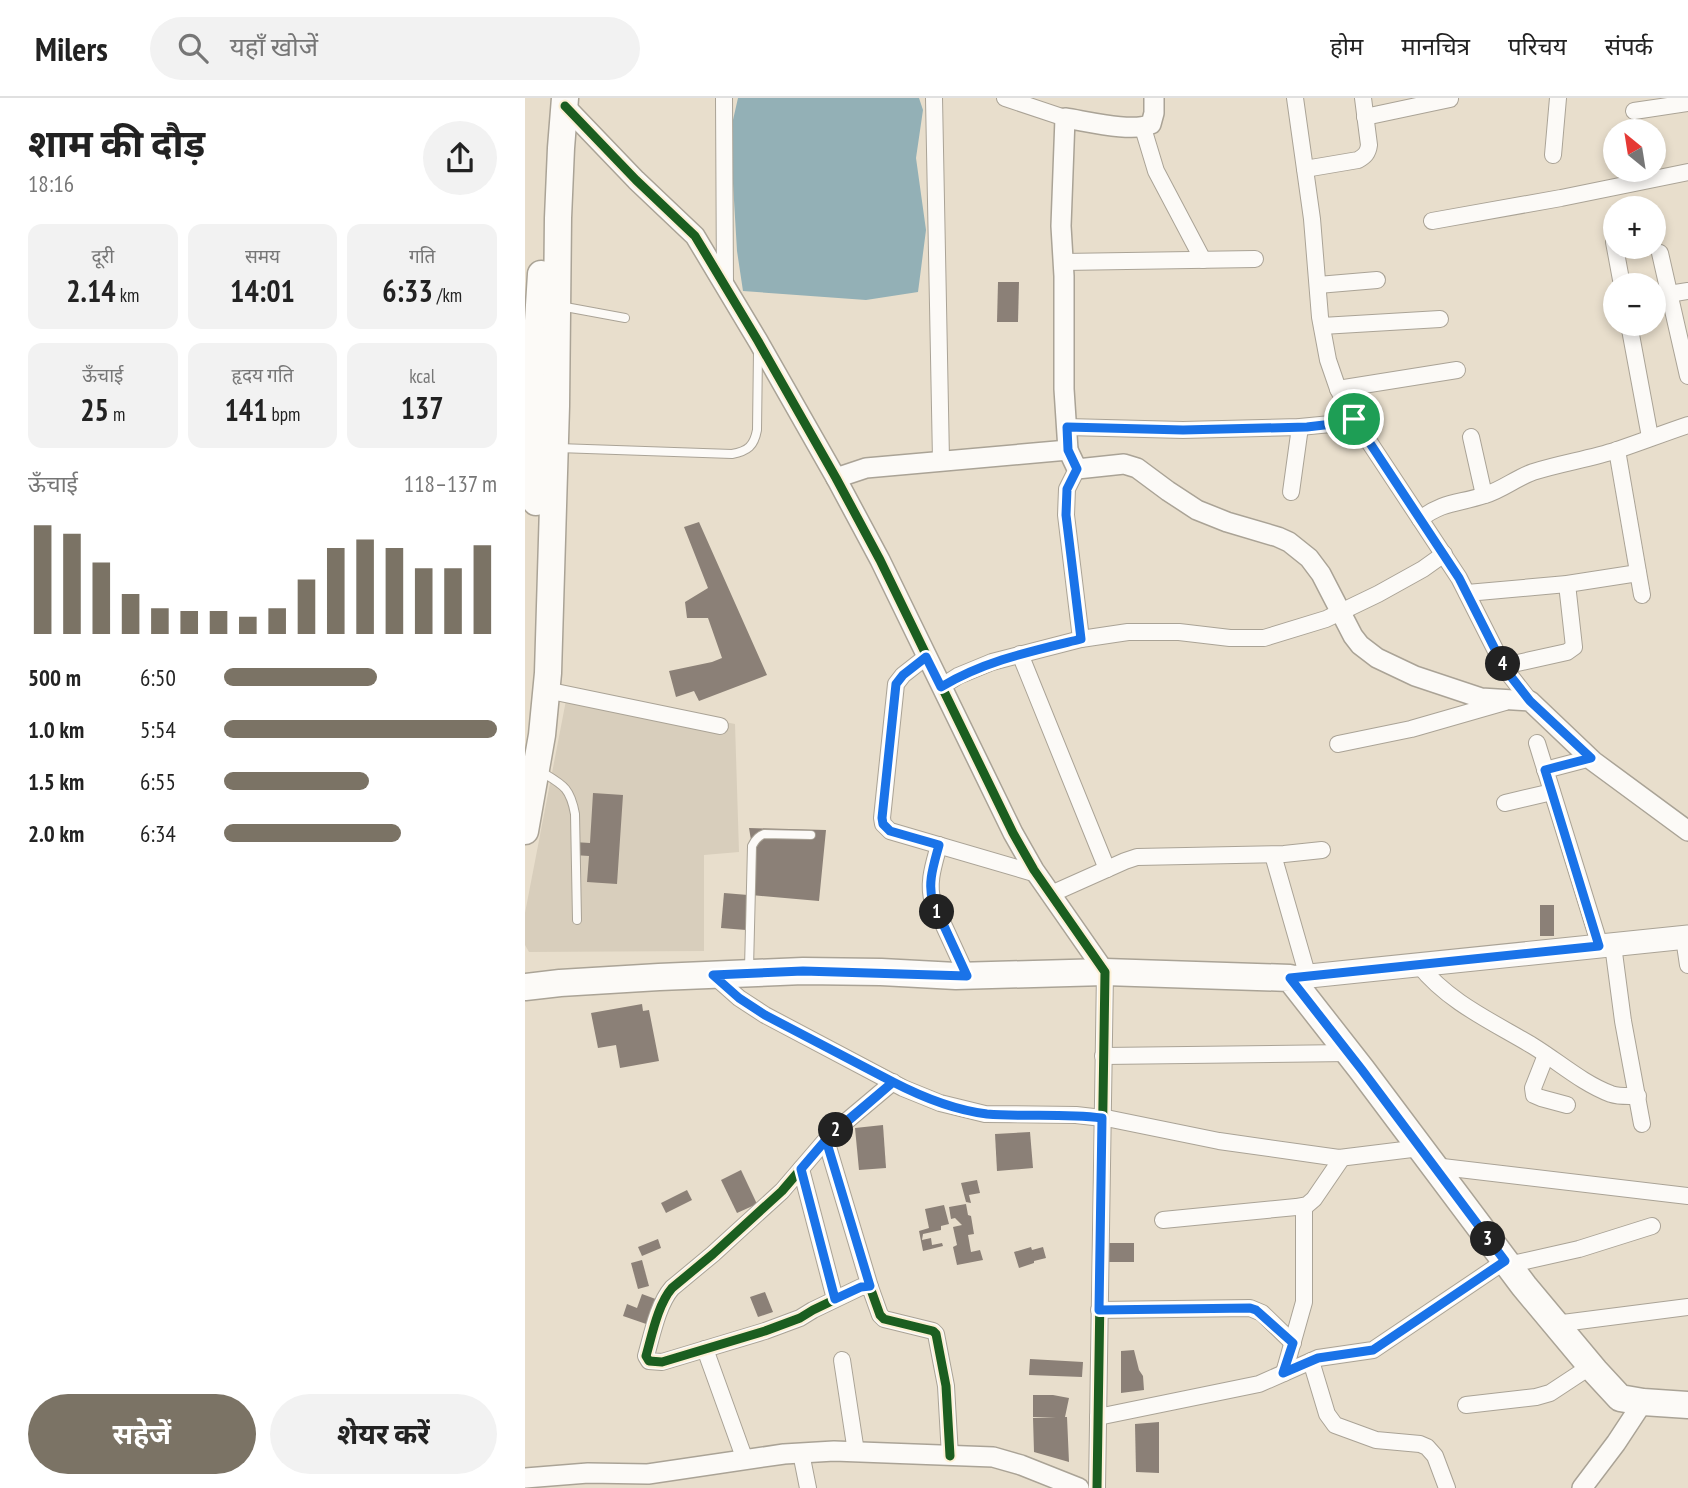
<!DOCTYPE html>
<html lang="hi">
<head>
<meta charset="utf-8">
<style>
  body { margin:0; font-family:"PT Sans Narrow","Noto Sans Devanagari",sans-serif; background:#f2f2f2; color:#222; height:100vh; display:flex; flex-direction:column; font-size:26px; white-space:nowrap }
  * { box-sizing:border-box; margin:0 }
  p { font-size:23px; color:#767676 }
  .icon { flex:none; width:38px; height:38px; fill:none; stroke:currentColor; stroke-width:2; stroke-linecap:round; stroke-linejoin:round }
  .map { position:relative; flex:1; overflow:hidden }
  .drawer { display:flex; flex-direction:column; background:#fff; width:525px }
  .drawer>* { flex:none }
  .needle { width:46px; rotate:330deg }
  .tools { position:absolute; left:1078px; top:21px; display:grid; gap:14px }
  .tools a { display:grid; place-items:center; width:63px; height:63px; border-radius:50%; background:#fff; box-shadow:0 4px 10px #0003; font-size:35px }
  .pin { position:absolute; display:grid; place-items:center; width:60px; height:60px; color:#fff; margin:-30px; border:4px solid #fff; border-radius:50%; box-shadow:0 2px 7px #0007 }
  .km { position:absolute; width:35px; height:35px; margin:-18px; border-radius:50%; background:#222; color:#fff; font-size:19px; line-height:35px; text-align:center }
  .round { display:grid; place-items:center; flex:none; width:74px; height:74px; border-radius:37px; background:#f2f2f2 }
  .headline { display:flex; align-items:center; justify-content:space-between; height:119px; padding:0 28px }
  h1 { font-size:38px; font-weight:700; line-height:52px }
  .metrics { display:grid; grid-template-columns:repeat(3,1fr); gap:10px; height:119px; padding:7px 28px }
  .metrics div { display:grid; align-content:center; border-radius:14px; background:#f2f2f2; text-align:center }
  .metrics b { font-size:30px; font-weight:700 }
  .metrics small { font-size:19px; font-weight:400 }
  .metrics p { font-size:19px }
  .chart { height:196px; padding:14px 28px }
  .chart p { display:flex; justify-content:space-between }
  .chart svg { width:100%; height:126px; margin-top:7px; stroke:#7b7365; stroke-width:6 }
  .primary-button { display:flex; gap:14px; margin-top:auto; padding:14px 28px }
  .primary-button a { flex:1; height:80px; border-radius:42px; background:#7b7365; color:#fff; font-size:28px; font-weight:700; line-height:80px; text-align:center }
  .primary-button a+a { background:#f2f2f2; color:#222 }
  ul { padding:0 28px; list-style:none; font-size:23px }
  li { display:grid; grid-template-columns:112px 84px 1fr; align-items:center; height:52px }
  li i { height:18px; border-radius:9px; background:#7b7365 }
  header { display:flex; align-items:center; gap:42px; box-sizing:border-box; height:98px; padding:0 35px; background:#fff; border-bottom:2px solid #e0e0e0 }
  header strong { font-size:33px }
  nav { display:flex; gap:38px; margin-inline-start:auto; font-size:24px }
  .search { width:490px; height:63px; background:#f2f2f2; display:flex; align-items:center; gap:18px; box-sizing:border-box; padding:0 24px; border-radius:38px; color:#767676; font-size:26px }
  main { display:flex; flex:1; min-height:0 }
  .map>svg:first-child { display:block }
  .medical { fill:#d8cebc }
  .water { fill:#93b0b6 }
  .building { fill:#8b8077 }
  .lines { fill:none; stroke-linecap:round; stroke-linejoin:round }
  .service-casing { stroke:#aaa396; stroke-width:10 }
  .minor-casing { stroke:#aaa396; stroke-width:18 }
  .tertiary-casing { stroke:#aaa396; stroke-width:22 }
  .secondary-casing { stroke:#aaa396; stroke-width:25 }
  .primary-casing { stroke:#aaa396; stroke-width:29 }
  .trunk-casing { stroke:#aaa396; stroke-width:29 }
  .service { stroke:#fcfaf7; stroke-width:8 }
  .minor { stroke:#fcfaf7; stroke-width:16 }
  .tertiary { stroke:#fcfaf7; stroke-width:19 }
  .secondary { stroke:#fcfaf7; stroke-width:23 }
  .primary { stroke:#fcfaf7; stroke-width:26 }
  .trunk { stroke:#fcfaf7; stroke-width:26 }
  .cycleway-casing { stroke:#fdf0d5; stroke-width:13 }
  .cycleway { stroke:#1b5e20; stroke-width:9 }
  .route-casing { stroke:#fff; stroke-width:14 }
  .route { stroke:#1a73e8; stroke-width:9 }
</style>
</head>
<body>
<header>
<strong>Milers</strong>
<div class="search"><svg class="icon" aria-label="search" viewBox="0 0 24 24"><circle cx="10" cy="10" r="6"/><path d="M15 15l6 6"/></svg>यहाँ खोजें</div>
<nav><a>होम</a><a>मानचित्र</a><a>परिचय</a><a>संपर्क</a></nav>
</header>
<main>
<section class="drawer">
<div class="headline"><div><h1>शाम की दौड़</h1><p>18:16</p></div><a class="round"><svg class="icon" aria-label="share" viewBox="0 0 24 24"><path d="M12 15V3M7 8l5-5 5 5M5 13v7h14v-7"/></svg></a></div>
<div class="metrics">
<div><p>दूरी</p><b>2.14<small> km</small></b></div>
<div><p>समय</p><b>14:01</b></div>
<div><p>गति</p><b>6:33<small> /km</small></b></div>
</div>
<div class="metrics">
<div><p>ऊँचाई</p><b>25<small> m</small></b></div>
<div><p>हृदय गति</p><b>141<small> bpm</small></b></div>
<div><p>kcal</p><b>137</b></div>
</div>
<div class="chart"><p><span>ऊँचाई</span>118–137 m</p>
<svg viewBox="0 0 160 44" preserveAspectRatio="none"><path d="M5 44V6M15 44V9M25 44V19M35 44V30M45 44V35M55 44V36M65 44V36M75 44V38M85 44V35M95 44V25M105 44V14M115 44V11M125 44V14M135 44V21M145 44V21M155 44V13"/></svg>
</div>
<ul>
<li><b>500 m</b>6:50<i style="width:56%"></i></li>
<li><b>1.0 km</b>5:54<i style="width:100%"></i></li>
<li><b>1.5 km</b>6:55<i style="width:53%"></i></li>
<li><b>2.0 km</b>6:34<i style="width:65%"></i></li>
</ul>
<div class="primary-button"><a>सहेजें</a><a>शेयर करें</a></div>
</section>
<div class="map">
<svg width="1163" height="1390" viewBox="0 0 1163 1390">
  <rect width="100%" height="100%" fill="#e8decc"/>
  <path class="medical" d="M43 592 210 626 214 754 179 757V853L4 854 0 847V815Z"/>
  <path class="water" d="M213 0H394L398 12 391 60 401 132 393 194 341 202 218 193 212 153 205 35Z"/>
  <g class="building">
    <path d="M473 184H494L493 224H472Z"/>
    <path d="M174 424 242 577 174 603 169 593 151 599 144 573 187 564 197 560 183 520H162L160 504 183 490 159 429Z"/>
    <path d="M68 695 98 697 92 786 62 784 64 758 49 757V744L65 745Z"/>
    <path d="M224 730 301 732 294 803 226 797 227 748Z"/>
    <path d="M199 795 223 797 221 832 196 830Z"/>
    <rect x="1015" y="807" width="14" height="31"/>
    <path d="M117 906 118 913 124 912 134 963 95 970 91 947 73 950 66 915Z"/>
    <path d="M358 1027 361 1070 334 1072 330 1030Z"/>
    <path d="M505 1034 508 1070 472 1073 470 1036Z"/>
    <path d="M216 1072 232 1106 212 1115 196 1082Z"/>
    <path d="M452 1082 455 1095 444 1097 446 1105 441 1104 436 1085Z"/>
    <path d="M162 1092 167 1102 141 1115 136 1105Z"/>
    <path d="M441 1106 443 1117 446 1118 449 1136 443 1137 446 1154 455 1152 458 1162 432 1167 428 1149 432 1147 428 1129 437 1127 430 1120 426 1121 424 1109Z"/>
    <path d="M419 1107 424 1126 416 1128V1132L398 1136 397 1142 406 1140 407 1147 417 1145 418 1148 398 1153 394 1133 404 1130 400 1111Z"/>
    <path d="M133 1141 136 1150 117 1158 113 1149Z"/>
    <rect x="583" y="1145" width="26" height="19"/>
    <path d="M506 1149 507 1152 518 1149 521 1160 509 1163V1165L494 1170 489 1154Z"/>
    <path d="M117 1162 124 1188 113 1191 106 1165Z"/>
    <path d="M240 1194 248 1214 233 1219 225 1199Z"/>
    <path d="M117 1196 136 1203 127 1228 98 1218 102 1206 112 1210Z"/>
    <path d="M609 1252 614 1272 618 1278 619 1292 596 1295V1253Z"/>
    <path d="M505 1261 558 1264 557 1279 504 1277Z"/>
    <path d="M508 1297H528L544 1300 540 1319H542L544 1364 509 1354 508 1320 531 1319H508Z"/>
    <path d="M634 1324V1375L611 1374 610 1326Z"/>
  </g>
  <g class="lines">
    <defs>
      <g id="service">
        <path d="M35 208 100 220"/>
        <path d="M33 350 207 356C223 353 229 348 232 332L233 253"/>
        <path d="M15 673C38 687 45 689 50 716L52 822"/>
        <path d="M224 870 227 748C230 742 233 738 239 736L286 737"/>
      </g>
      <g id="minor">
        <path d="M199 0 200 188"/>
        <path d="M409 0 416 362"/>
        <path d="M480 0 540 20"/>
        <path d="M770 0 787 121 795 219 803 262 813 291 829 321 934 480 980 571 1005 603"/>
        <path d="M1109 13 1163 5"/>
        <path d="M840 19 925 1"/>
        <path d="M618 30 631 73 678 162"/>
        <path d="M1028 57 1033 0"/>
        <path d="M780 71 833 62C840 58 843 55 844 47L838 0"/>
        <path d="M907 123 1036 100 1163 74"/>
        <path d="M1089 144 1097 187"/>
        <path d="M1135 155 1163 278"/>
        <path d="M538 164 730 161"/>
        <path d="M793 187 852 182"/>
        <path d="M1144 196 1163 193"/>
        <path d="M1104 226 1125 339"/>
        <path d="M797 228 915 221"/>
        <path d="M813 291 932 272"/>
        <path d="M542 329 658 332 775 329 816 325 829 321"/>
        <path d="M946 339 959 397"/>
        <path d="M1092 352 1117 497"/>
        <path d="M552 371 542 391 541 417 556 541"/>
        <path d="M766 394 775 329"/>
        <path d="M895 421C919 403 933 406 960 397 977 392 991 380 1008 374 1036 365 1065 361 1092 352 1116 344 1139 335 1163 327"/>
        <path d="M942 495 1042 486 1113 475"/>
        <path d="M495 556 582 771"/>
        <path d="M401 559 378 577 371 586 357 720 358 726 365 733 512 776"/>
        <path d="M979 568 1042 554 1049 549 1042 486"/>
        <path d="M416 589 433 578 467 564 556 541 603 534H654L705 540H739L801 521 853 496 898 471 919 456"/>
        <path d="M21 592 195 628"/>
        <path d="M1012 645 1075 848"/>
        <path d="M813 646 886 631 980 604"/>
        <path d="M1020 672 1066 660"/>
        <path d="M980 705 1027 694"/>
        <path d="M414 747C409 766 402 785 408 804L442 878"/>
        <path d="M748 757 783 879"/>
        <path d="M526 796 600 763 612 759 759 756 797 752"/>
        <path d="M1159 840 1163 867"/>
        <path d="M1088 847 1098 923 1117 1026"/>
        <path d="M894 867C923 904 968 924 1008 948 1034 964 1057 985 1086 996 1095 999 1104 998 1113 998"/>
        <path d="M188 877 214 900 240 917 378 990 415 1005 460 1016 551 1017 586 1021 694 1043 814 1060 895 1050"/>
        <path d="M1021 957 1008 990 1009 997 1016 1000 1042 1007"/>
        <path d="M578 958 824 955"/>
        <path d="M368 984 305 1037 257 1093 188 1156 147 1190C133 1206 127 1237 121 1258L124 1263 137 1264 240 1233 275 1220 288 1212 336 1189H345L355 1217 359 1221 408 1233 411 1236 421 1288 425 1358"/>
        <path d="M301 1042 345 1189"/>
        <path d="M909 1068 1163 1098"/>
        <path d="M276 1071 310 1201"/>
        <path d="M638 1122 771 1109 782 1107 789 1101 817 1060"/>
        <path d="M983 1167 1054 1151 1127 1128"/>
        <path d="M574 1212 725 1210 737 1215 768 1245"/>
        <path d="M1030 1226 1163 1209"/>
        <path d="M180 1251 220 1362"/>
        <path d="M317 1262 331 1354"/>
        <path d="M786 1263 802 1316 810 1327 851 1342 895 1346 902 1349 910 1358 922 1390"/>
        <path d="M759 1275 779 1204V1108"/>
        <path d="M941 1307 1011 1299 1025 1295 1066 1268"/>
        <path d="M573 1319 734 1286 793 1260 848 1252 980 1163"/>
        <path d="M276 1355 283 1390"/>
        <path d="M572 1390 580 874"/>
      </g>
      <g id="tertiary">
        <path d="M629 0V15L626 26C608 35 561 23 540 20L536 128 539 178V291L543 352 552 371 599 366 612 370 643 393 672 412 702 424 753 439 764 444 784 460 796 476 828 538 835 547 852 560 890 578 956 600 1005 603 1068 663 1163 733"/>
        <path d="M40 8 111 82 170 138 233 243 311 380 355 462 488 735 509 772 580 874"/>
        <path d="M311 380 341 370 543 352"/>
        <path d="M0 1380 63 1375 123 1376 259 1356 309 1353 468 1359 496 1367 554 1390"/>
        <path d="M1057 1390 1091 1345 1118 1304"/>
      </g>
      <path id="secondary" d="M765 880 1163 839"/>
      <path id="primary" d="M0 889 35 885 134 879 278 873 356 874 431 878 580 874 765 880 837 972 999 1188 1070 1273 1095 1300 1118 1304 1163 1307"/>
      <g id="trunk">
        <path d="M11 404 13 223 16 176"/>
        <path d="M0 733 17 637 23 575 31 308 33 120 36 50 40 0"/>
      </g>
    </defs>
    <use href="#service" class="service-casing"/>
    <use href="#minor" class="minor-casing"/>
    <use href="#tertiary" class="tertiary-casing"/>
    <use href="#secondary" class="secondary-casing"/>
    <use href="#primary" class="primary-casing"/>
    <use href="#trunk" class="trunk-casing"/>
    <use href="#service" class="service"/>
    <use href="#minor" class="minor"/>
    <use href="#tertiary" class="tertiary"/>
    <use href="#secondary" class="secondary"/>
    <use href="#primary" class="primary"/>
    <use href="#trunk" class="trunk"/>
    <defs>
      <g id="cycleway">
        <path d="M40 8 111 82 170 138 233 243 311 380 355 462 488 735 509 772 580 874 572 1390"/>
        <path d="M368 984 305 1037 257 1093 188 1156 147 1190C133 1206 127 1237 121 1258L124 1263 137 1264 240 1233 275 1220 288 1212 336 1189H345L355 1217 359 1221 408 1233 411 1236 421 1288 425 1358"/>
      </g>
    </defs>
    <use href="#cycleway" class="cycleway-casing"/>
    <use href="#cycleway" class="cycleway"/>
  </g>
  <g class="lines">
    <defs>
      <path id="route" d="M829 321 816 325 782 329 658 332 542 329 543 352 552 371 542 391 541 417 556 541C507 553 459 563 416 589L401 559 378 577 371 586 357 720 358 726 365 733 414 747C409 766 402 785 408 804L442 878 278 873 188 877 214 900 240 917 368 984 305 1037 276 1071 310 1201 336 1189 345 1188 301 1042 368 984C397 999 429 1012 462 1016 500 1019 537 1015 577 1020L574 1212 725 1210 731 1212 768 1245 758 1275 793 1260 848 1252 980 1163 837 972 765 880 1074 848 1020 672 1066 660 1005 603 980 571 934 480 829 321"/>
    </defs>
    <use href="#route" class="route-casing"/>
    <use href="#route" class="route"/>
  </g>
</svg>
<div class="tools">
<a><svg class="needle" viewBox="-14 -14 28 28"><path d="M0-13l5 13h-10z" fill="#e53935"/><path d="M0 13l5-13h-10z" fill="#767676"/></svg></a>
<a>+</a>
<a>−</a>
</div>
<div class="pin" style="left:829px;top:321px;background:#1e9e55"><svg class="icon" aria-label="arrive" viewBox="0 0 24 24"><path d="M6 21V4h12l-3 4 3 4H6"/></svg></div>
<b class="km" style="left:412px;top:814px">1</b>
<b class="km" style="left:311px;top:1032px">2</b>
<b class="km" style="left:963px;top:1141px">3</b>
<b class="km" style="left:978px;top:566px">4</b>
</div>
</main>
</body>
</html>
